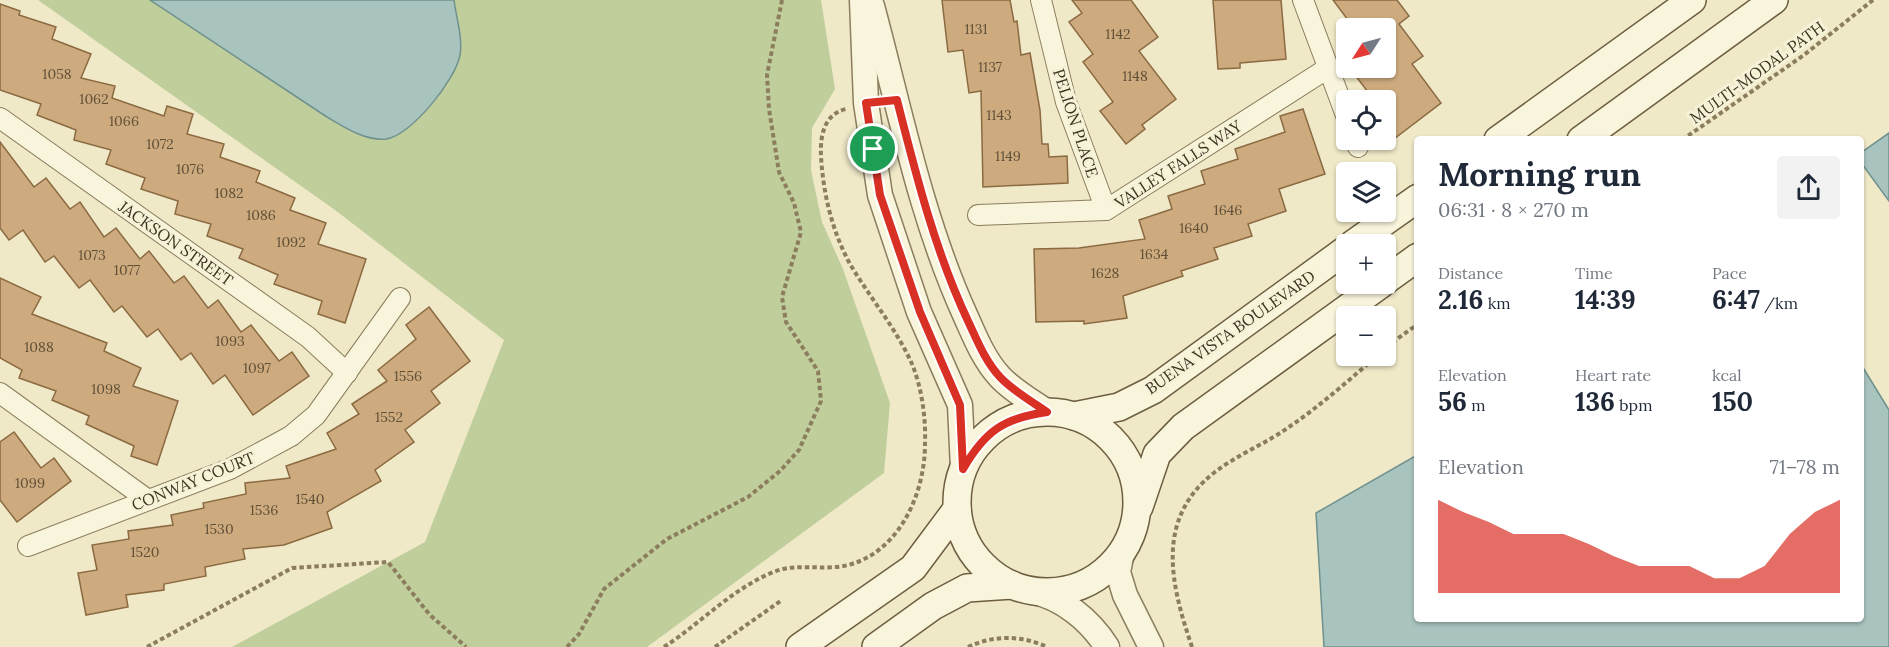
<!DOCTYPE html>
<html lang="en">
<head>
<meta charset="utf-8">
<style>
  body { margin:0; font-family:Lora,serif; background:#f2f2f3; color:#1f2937; height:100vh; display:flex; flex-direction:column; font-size:22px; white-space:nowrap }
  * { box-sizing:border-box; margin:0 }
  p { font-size:20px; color:#747a83 }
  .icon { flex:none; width:33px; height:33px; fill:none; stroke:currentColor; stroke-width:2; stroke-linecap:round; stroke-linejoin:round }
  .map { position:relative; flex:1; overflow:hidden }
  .side { position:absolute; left:1414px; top:136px; width:450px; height:486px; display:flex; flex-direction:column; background:#fff; border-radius:6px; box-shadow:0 2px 4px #0004 }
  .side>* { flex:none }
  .needle { width:39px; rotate:234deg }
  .fabs { position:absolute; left:1336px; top:18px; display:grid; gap:12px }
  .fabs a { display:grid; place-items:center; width:60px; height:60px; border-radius:6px; background:#fff; box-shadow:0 2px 4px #0004; font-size:30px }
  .pin { position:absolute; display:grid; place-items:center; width:51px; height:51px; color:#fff; margin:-26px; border:3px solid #fff; border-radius:50%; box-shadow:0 2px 6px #0007 }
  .round { display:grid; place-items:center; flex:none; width:63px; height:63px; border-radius:6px; background:#f2f2f3 }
  .head { display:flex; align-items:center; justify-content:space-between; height:102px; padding:0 24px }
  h1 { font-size:33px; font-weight:700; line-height:45px }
  .metrics { display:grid; grid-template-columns:repeat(3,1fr); gap:9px; height:102px; padding:6px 24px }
  .metrics div { display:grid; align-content:center }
  .metrics b { font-size:26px; font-weight:700 }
  .metrics small { font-size:16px; font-weight:400 }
  .metrics p { font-size:16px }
  .chart { height:168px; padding:12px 24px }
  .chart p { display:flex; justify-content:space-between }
  .chart svg { width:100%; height:108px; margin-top:6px; fill:#d93025; opacity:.7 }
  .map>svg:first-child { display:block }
  .green { fill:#c0ce9c }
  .water { fill:#a9c3bf; stroke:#6f928e; stroke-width:1.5 }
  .building { fill:#cdab7e; stroke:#8b6a42; stroke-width:1.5 }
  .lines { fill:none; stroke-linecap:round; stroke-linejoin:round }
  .minor-casing { stroke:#8b7d5d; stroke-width:22 }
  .tertiary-casing { stroke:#8b7d5d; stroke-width:27 }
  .secondary-casing { stroke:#6d5e40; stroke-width:30 }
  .path { stroke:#8b7d5d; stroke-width:4; stroke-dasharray:4.5 3; stroke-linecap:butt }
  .minor { stroke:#f9f5dc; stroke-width:20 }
  .tertiary { stroke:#f9f5dc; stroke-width:24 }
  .secondary { stroke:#f9f5dc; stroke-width:27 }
  .route-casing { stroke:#fff; stroke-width:12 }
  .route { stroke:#d93025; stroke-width:8 }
  .labels { text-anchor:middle; stroke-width:6; stroke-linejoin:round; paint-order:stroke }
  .number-label { font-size:14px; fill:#605038 }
  .street-label { font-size:16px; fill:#3c3220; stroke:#f6f2d8 }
</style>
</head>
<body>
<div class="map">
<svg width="1889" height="647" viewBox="0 0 1889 647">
  <rect width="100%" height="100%" fill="#efe9c8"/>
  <path class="green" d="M38 0H821L835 89 812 128 811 170 822 222 843 269 890 403 884 473 647 647H232L425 542 504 340 335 210Z"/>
  <g class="water">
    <path d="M150 0H454C456 17 463 38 460 55 456 79 411 136 386 139 365 141 344 127 327 117Z"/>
    <path d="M1889 133V201L1862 164V152Z"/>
    <path d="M1862 366 1889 410V647H1324L1316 513 1417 455 1418 620H1862Z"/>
  </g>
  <g class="building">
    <path d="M942 0H1010L1014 22 1017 21 1021 55 1030 53 1040 110 1042 144H1048L1049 157 1067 156 1068 183 983 187 981 91 969 93 963 50 948 52Z"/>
    <path d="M1072 0H1131L1158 37 1139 51 1176 99 1142 125 1145 129 1126 144 1100 111 1113 102 1083 62 1093 54 1069 22 1082 13Z"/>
    <path d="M1213 0H1281L1286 59 1240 63V68L1218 69Z"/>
    <path d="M1333 0H1397L1409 16 1399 24 1423 56 1412 64 1441 103 1386 145V100H1374L1355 75 1365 68H1386V28H1354Z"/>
    <path d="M0 4 20 11 19 15 56 27 52 39 91 54 81 78 115 86 112 98 164 116 167 106 193 114 187 134 224 144 220 157 260 171 256 182 295 198 290 210 326 223 318 244 366 259 345 323 318 314 322 301 274 284 278 275 239 258 243 249 207 236 211 224 175 214 178 201 141 189 145 178 106 164 111 150 74 140 76 130 37 115 41 104 0 90Z"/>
    <path d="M1303 109 1325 174 1279 189 1286 211 1248 224 1252 236 1214 248 1218 259 1181 271 1183 276 1123 296 1127 318 1084 324V321L1036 322 1034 249 1079 248 1145 239 1139 220 1172 209 1168 196 1205 184 1201 171 1238 159 1235 149 1285 132 1280 116Z"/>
    <path d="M0 142 34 187 46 178 70 209 80 202 104 237 116 228 140 259 149 251 174 283 184 276 208 308 218 300 241 332 251 325 279 361 292 352 309 376 253 415 225 375 213 384 191 353 181 360 158 329 147 337 122 306 114 312 90 280 79 288 54 256 45 262 23 230 9 240 0 228Z"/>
    <path d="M0 278 41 297 32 314 107 343 104 351 141 368 133 386 178 401 157 465 131 456 134 446 86 424 89 416 52 400 56 391 19 378 22 370 0 358Z"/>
    <path d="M429 307 470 361 431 391 440 403 405 430 414 442 375 470 381 481 327 512 332 528 284 545 243 549 245 559 205 567 206 576 164 584V590L126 595 128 607 86 615 78 573 97 570 92 545 129 539 128 531 173 525 171 515 204 508 203 503 246 494 245 483 290 478 286 466 336 449 327 433 359 414 352 404 387 381 378 370 416 339 406 325Z"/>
    <path d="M14 432 41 468 54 458 71 481 17 522 0 500V442Z"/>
  </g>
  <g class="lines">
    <defs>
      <g id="minor">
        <path d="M1041 0 1066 102 1106 210"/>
        <path d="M1303 0 1347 118"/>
        <path d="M0 118 308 337 347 373"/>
        <path d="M1355 140 1358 147"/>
        <path d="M978 215 1106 210 1328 68"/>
        <path d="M0 393 148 500"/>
        <path d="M28 546 230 469 291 436 316 415 400 298"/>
      </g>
      <g id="tertiary">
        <path d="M862 0 866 103 880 195 919 312 960 405 963 469"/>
        <path d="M872 6C900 110 921 219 966 317 975 337 984 360 1000 377 1013 391 1031 401 1047 412"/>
        <path d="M1122 552 1118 572 1125 595 1151 647"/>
        <path d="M1030 591C1062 597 1090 620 1107 647"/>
      </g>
      <g id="secondary">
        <path d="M1498 140 1692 0"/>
        <path d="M1581 140 1774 0"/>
        <path d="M1353 244 1418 198"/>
        <path d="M1386 280 1418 257"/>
        <circle cx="1047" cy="502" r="90"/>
        <path d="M1074 416 1119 407 1153 390 1347 249"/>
        <path d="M1139 507 1157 454 1183 427 1381 284"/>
        <path d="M800 647 913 568 957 509"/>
        <path d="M876 647 933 606 967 588 1012 585"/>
      </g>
    </defs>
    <use href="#minor" class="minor-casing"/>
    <use href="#tertiary" class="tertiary-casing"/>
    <use href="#secondary" class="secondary-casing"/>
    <g class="path">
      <path d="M1682 140 1804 55 1873 0"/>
      <path d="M1386 347 1418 324"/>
      <path d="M147 647 292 568 388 562 429 614 466 647"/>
      <path d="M567 647 579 634 604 589 667 539 748 497 780 471 799 450 821 401 818 371 786 322 782 297 801 232 794 203 779 172 769 109 767 75 782 0"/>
      <path d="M664 647C701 623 734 587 776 571 798 563 825 571 848 565 899 552 925 494 925 444 926 419 922 388 912 364 896 328 870 298 850 264 832 231 823 193 821 156 820 136 824 114 846 109"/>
      <path d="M715 647 782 600"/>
      <path d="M968 647C994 635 1021 635 1047 647"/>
      <path d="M1192 647C1171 585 1154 519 1215 472 1237 455 1265 444 1289 427 1320 406 1349 380 1377 356"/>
    </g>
    <use href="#minor" class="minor"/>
    <use href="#tertiary" class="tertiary"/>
    <use href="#secondary" class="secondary"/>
  </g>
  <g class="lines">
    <defs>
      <path id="route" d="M897 100C916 175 935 251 968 321 977 340 985 361 1000 377 1013 391 1031 401 1047 412 1004 418 985 431 963 469L960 405 920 312 880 195 866 103Z"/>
    </defs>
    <use href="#route" class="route-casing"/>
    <use href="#route" class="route"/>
  </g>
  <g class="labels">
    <g class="number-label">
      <text x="976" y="34">1131</text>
      <text x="1118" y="39">1142</text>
      <text x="990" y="72">1137</text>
      <text x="57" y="79">1058</text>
      <text x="1135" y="81">1148</text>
      <text x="94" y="104">1062</text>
      <text x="999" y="120">1143</text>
      <text x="124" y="126">1066</text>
      <text x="160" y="149">1072</text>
      <text x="1008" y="161">1149</text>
      <text x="190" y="174">1076</text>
      <text x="229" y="198">1082</text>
      <text x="1228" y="215">1646</text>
      <text x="261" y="220">1086</text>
      <text x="1194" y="233">1640</text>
      <text x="291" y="247">1092</text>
      <text x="1154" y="259">1634</text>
      <text x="92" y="260">1073</text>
      <text x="127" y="275">1077</text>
      <text x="1105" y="278">1628</text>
      <text x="230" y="346">1093</text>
      <text x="39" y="352">1088</text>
      <text x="257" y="373">1097</text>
      <text x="408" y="381">1556</text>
      <text x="106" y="394">1098</text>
      <text x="389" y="422">1552</text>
      <text x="30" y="488">1099</text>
      <text x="310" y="504">1540</text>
      <text x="264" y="515">1536</text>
      <text x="219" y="534">1530</text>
      <text x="145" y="557">1520</text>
    </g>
    <g class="street-label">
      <text transform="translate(1757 72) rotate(-36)" y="6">MULTI-MODAL PATH</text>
      <text transform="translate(1076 123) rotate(72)" y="6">PELION PLACE</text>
      <text transform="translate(1178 164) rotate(-33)" y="6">VALLEY FALLS WAY</text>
      <text transform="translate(176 243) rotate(35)" y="6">JACKSON STREET</text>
      <text transform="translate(1230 332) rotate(-35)" y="6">BUENA VISTA BOULEVARD</text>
      <text transform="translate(193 481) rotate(-22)" y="6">CONWAY COURT</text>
    </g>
  </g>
</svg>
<div class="fabs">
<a><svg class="needle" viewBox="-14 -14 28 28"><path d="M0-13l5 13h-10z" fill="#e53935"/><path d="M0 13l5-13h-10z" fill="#747a83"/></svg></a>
<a><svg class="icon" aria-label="locate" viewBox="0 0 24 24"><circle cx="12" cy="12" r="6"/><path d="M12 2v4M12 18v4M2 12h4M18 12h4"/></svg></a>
<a><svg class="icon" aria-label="layers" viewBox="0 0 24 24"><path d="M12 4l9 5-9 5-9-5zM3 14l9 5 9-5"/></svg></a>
<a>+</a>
<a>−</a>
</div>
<div class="pin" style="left:873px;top:149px;background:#1e9e55"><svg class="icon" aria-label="arrive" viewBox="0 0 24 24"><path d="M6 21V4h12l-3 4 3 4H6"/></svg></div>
<section class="side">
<div class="head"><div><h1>Morning run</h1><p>06:31 · 8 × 270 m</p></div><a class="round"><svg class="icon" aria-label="share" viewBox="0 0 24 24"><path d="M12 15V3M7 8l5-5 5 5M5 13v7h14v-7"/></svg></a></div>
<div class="metrics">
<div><p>Distance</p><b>2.16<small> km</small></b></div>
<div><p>Time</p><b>14:39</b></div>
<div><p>Pace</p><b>6:47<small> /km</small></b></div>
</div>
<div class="metrics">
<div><p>Elevation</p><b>56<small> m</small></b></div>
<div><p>Heart rate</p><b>136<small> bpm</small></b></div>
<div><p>kcal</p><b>150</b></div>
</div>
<div class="chart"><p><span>Elevation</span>71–78 m</p>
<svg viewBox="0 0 160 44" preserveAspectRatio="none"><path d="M0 44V6L10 11L20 15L30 20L40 20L50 20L60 24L70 29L80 33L90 33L100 33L110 38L120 38L130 33L140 20L150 11L160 6V44z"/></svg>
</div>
</section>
</div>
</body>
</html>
